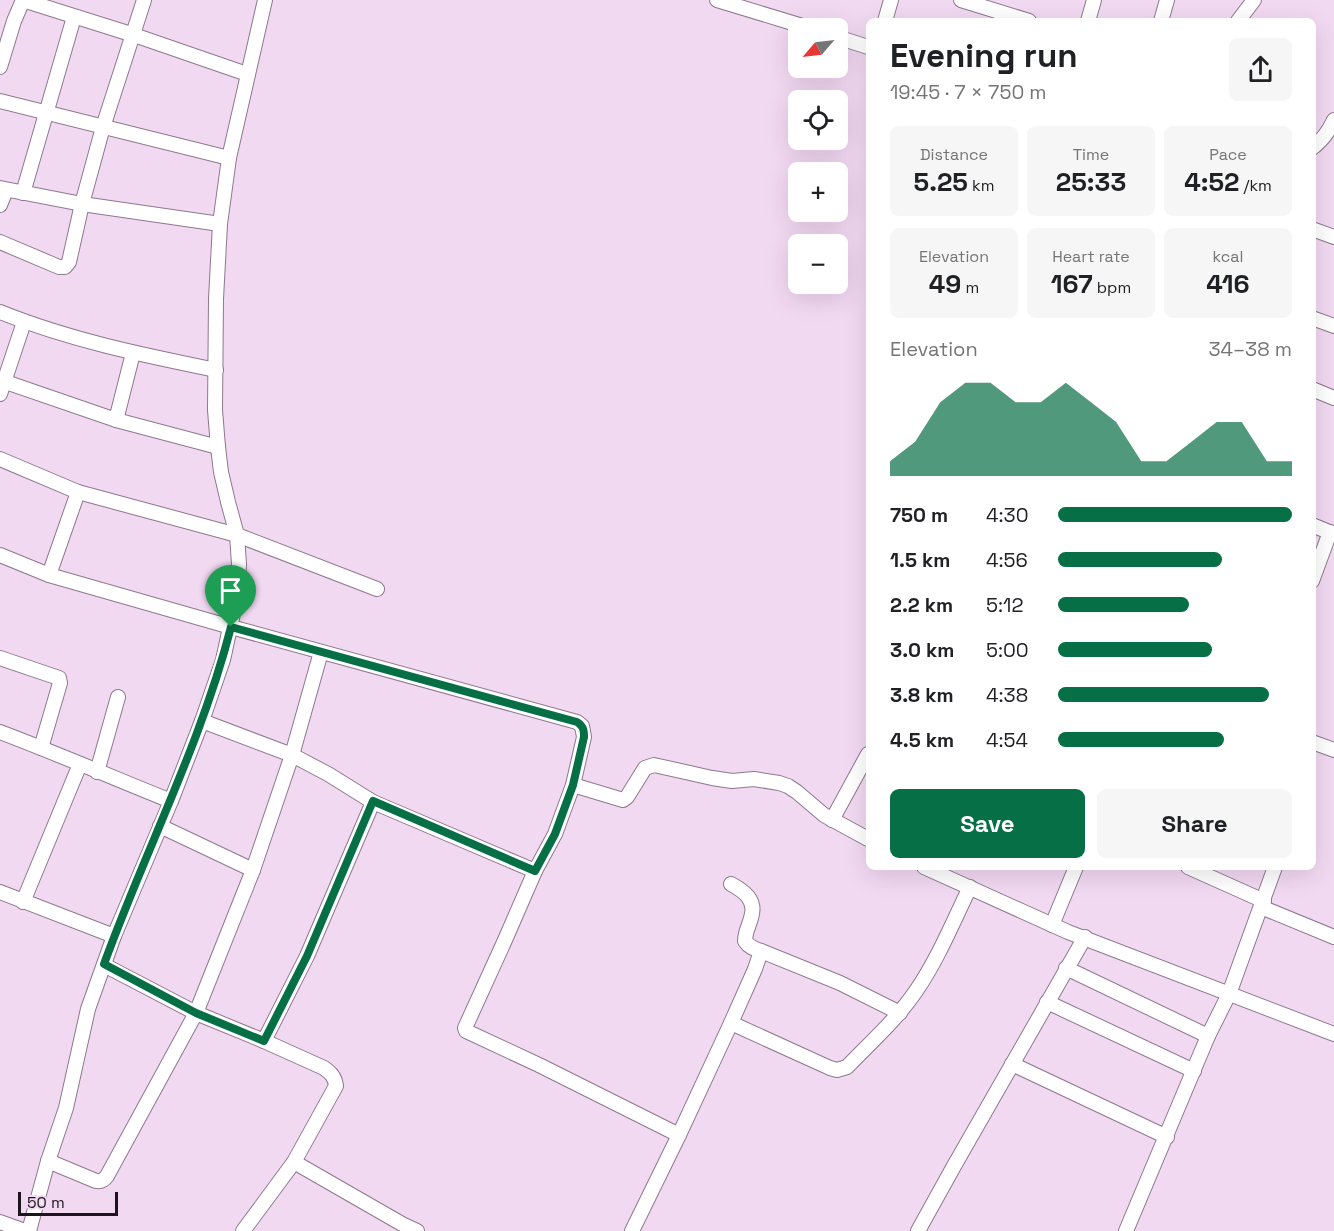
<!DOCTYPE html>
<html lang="en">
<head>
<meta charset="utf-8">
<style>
  body { margin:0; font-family:"Space Grotesk",sans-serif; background:#f6f6f6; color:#202124; height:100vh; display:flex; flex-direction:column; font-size:22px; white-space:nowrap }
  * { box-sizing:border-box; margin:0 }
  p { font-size:20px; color:#757577 }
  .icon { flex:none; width:33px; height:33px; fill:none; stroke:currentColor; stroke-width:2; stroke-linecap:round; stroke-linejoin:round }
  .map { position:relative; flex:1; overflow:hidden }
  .panel { position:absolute; left:866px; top:18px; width:450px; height:852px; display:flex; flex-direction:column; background:#fff; border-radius:9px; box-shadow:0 6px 24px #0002 }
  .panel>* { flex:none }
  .needle { width:39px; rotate:242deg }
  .controls { position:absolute; left:788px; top:18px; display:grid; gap:12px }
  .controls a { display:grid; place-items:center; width:60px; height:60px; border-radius:9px; background:#fff; box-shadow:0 6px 24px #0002; font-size:30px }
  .scale { position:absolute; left:18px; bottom:15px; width:100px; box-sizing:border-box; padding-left:6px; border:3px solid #1d141d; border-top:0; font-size:16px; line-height:21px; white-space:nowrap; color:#1d141d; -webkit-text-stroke:4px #f2d9f2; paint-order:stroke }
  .pin { position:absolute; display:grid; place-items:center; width:51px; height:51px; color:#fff; margin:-62px -26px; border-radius:50% 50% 50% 0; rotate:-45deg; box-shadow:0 0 6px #0007 }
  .pin .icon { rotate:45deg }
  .round { display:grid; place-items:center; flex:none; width:63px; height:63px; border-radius:9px; background:#f6f6f6 }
  .summary { display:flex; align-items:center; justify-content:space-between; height:102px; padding:0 24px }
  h1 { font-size:33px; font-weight:700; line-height:45px }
  .figures { display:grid; grid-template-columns:repeat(3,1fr); gap:9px; height:102px; padding:6px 24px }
  .figures div { display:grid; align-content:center; border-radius:9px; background:#f6f6f6; text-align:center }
  .figures b { font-size:26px; font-weight:700 }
  .figures small { font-size:16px; font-weight:400 }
  .figures p { font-size:16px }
  .chart { height:168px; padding:12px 24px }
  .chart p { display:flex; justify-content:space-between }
  .chart svg { width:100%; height:108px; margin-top:6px; fill:#076f46; opacity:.7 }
  .button { display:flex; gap:12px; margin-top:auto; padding:12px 24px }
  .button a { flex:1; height:69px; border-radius:9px; background:#076f46; color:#fff; font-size:24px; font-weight:700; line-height:69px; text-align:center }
  .button a+a { background:#f6f6f6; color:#202124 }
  ul { padding:0 24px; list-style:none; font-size:20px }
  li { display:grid; grid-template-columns:96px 72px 1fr; align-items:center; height:45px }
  li i { height:15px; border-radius:8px; background:#076f46 }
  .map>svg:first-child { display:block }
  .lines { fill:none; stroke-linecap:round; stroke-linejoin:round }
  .minor-casing { stroke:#8e788f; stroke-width:16 }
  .minor { stroke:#fff; stroke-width:14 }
  .route-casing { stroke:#fff; stroke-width:12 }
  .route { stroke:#076f46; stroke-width:8 }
</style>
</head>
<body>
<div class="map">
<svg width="1334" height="1231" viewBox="0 0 1334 1231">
  <rect width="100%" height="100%" fill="#f2d9f2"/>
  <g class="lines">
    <defs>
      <g id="minor">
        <path d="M23 0 134 35 247 74"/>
        <path d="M717 0 809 28"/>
        <path d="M961 0 1029 21"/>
        <path d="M885 21 891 0"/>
        <path d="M1088 21 1094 0"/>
        <path d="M1161 21 1167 0"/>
        <path d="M1238 21 1254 0"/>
        <path d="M837 37 868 47"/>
        <path d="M0 67 14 21 23 0"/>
        <path d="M0 101 229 158"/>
        <path d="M1312 148C1323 140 1329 131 1334 120"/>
        <path d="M0 188 82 204 220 224"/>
        <path d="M23 193 74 17"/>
        <path d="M0 205 6 190"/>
        <path d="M1312 229 1334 237"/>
        <path d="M0 242 59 267H65L69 262 82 204 103 127 144 0"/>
        <path d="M0 312C69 340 143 355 216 370"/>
        <path d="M1312 318 1334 326"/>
        <path d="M0 380 116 420 218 447"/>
        <path d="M1312 389 1334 398"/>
        <path d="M0 394 24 322"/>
        <path d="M116 420 133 353"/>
        <path d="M0 459 78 492 237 535 377 589"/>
        <path d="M1312 525 1334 534"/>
        <path d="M0 555 49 575 231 627 577 722 582 726 584 737 573 785 555 834 535 871 505 940 465 1028 466 1031 539 1065 679 1135"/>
        <path d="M49 575 78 492"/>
        <path d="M1312 581 1330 532"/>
        <path d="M0 658 59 678 60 683 41 748"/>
        <path d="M202 721 292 755 328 774 373 802 535 871"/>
        <path d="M0 732C58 754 114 778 171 801"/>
        <path d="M1312 742 1334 750"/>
        <path d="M97 772 118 697"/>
        <path d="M573 785 623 800 627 797 645 768 654 765 712 778 732 781 754 779 779 783 788 786 797 792 824 815 868 839"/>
        <path d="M832 820 868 754"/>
        <path d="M160 826 253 870"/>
        <path d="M924 867 1068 932 1334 1034"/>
        <path d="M1188 867 1264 901"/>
        <path d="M0 892 114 936"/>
        <path d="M23 902 80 764"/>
        <path d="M1261 907 1334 937"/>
        <path d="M1052 925 1076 867"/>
        <path d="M761 951 840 983 900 1013"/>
        <path d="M104 965 196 1013 264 1041 324 1068C331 1073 335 1077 336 1086L294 1162 243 1231"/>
        <path d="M1066 968 1208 1036"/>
        <path d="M1047 1002 1194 1071"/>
        <path d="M731 1023 830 1068 837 1070 847 1067C871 1042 897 1019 916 991 938 959 953 922 970 887"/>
        <path d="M264 1041 307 956 373 802"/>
        <path d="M1012 1064 1167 1137"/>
        <path d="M48 1161 96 1181C101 1182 104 1180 107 1176L196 1013 253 870 292 755 321 652"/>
        <path d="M294 1162 402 1224 417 1231"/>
        <path d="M0 1222 25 1231"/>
        <path d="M29 1231 48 1161 66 1108 88 1009 114 936 171 801 202 721 223 660 237 595 239 564 237 535 228 502 221 472 218 447 215 410 216 299 220 224 229 158 265 0"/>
        <path d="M632 1231 679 1135 731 1023 755 969 761 951C754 949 749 947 745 941 745 932 749 926 751 918 757 900 744 891 731 884"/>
        <path d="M918 1231 954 1166 1085 937"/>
        <path d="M1126 1231 1208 1036 1229 994 1275 867"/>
      </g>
    </defs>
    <use href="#minor" class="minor-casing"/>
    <use href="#minor" class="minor"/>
  </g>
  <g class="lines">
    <defs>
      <path id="route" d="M231 627 577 722C583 726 584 729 584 737L573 785 555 834 535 871 373 801 307 956 264 1041 196 1013 104 964C145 851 201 744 231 627Z"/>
    </defs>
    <use href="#route" class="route-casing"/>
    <use href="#route" class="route"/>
  </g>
</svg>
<div class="controls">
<a><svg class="needle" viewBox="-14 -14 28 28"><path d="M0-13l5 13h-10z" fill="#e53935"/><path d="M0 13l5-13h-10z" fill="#757577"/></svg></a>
<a><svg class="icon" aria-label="locate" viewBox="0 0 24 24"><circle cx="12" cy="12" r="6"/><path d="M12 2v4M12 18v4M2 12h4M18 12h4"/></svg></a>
<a>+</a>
<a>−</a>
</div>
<div class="scale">50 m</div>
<div class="pin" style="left:231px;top:627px;background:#1e9e55"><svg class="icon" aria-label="arrive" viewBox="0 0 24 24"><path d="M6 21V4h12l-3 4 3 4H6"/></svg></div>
<section class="panel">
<div class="summary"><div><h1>Evening run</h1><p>19:45 · 7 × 750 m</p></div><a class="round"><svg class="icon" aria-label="share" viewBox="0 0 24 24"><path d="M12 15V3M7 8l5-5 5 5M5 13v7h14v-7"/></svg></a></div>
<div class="figures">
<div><p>Distance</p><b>5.25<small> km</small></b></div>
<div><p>Time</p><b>25:33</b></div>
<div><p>Pace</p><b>4:52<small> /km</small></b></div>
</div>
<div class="figures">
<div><p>Elevation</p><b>49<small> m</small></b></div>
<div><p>Heart rate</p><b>167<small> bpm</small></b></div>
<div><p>kcal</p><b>416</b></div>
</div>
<div class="chart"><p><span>Elevation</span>34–38 m</p>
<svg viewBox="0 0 160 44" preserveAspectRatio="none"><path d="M0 44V38L10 30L20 14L30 6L40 6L50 14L60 14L70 6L80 14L90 22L100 38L110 38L120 30L130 22L140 22L150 38L160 38V44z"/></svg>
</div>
<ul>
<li><b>750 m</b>4:30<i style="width:100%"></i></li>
<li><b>1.5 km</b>4:56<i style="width:70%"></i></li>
<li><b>2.2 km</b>5:12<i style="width:56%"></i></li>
<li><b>3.0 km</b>5:00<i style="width:66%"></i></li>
<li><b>3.8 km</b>4:38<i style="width:90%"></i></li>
<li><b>4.5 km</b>4:54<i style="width:71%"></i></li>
</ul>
<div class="button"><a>Save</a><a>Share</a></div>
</section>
</div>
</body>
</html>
